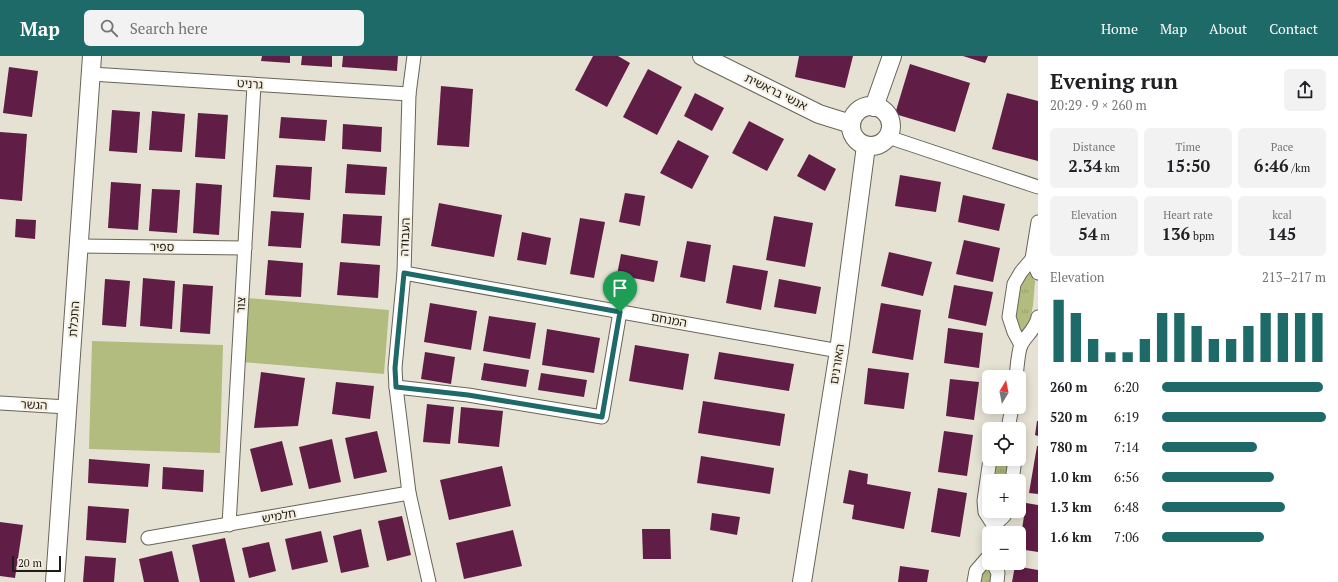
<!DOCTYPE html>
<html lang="en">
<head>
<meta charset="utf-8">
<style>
  body { margin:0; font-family:"PT Serif","Noto Sans Hebrew",serif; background:#f2f2f2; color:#202124; height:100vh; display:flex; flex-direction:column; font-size:15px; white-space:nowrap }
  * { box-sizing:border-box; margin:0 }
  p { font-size:13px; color:#757577 }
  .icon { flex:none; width:22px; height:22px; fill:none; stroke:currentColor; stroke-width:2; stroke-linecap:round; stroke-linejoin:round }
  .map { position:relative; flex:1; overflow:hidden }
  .drawer { display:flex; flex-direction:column; background:#fff; width:300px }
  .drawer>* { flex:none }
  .needle { width:26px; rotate:10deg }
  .buttons { position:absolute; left:982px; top:314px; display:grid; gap:8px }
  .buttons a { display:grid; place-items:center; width:44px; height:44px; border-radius:6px; background:#fff; box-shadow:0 2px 10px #0003; font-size:20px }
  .scale { position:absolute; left:12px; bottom:10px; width:49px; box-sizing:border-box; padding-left:4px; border:2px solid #1e1c17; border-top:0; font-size:11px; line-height:14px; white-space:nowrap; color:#1e1c17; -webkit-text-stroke:3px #f4efe0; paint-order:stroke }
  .pin { position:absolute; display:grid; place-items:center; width:34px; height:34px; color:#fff; margin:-41px -17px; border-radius:50% 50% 50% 0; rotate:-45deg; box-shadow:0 0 4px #0007 }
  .pin .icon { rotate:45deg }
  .round { display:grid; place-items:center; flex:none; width:42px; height:42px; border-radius:6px; background:#f2f2f2 }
  .summary { display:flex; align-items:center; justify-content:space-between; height:68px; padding:0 12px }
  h1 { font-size:22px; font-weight:700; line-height:30px }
  .stats { display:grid; grid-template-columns:repeat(3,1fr); gap:6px; height:68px; padding:4px 12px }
  .stats div { display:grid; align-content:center; border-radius:6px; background:#f2f2f2; text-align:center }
  .stats b { font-size:17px; font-weight:700 }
  .stats small { font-size:11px; font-weight:400 }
  .stats p { font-size:11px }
  .chart { height:112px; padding:8px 12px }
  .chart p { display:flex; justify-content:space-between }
  .chart svg { width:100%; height:72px; margin-top:4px; stroke:#1e6a68; stroke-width:6 }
  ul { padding:0 12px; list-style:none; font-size:13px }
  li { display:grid; grid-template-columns:64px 48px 1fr; align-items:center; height:30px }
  li i { height:10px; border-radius:5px; background:#1e6a68 }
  header { display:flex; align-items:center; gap:24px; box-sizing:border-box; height:56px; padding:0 20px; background:#1e6a68; color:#fff }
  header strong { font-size:19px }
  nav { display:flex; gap:22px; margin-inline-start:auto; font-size:14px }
  .search { width:280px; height:36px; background:#f2f2f2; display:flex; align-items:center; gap:10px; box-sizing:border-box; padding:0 14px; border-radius:6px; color:#757577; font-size:15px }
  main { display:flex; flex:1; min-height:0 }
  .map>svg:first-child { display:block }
  .grass { fill:url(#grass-tufts) }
  .park { fill:#b3bc7f }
  .building { fill:#601d45 }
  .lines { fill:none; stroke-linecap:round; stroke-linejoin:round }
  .street-casing { stroke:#686457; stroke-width:15 }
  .secondary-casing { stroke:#686457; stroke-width:20 }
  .street { stroke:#fff; stroke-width:13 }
  .secondary { stroke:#fff; stroke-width:18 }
  .route-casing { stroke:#fff; stroke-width:8 }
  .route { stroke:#1e6a68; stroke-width:5 }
  .labels { text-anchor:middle; stroke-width:4; stroke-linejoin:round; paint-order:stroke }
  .street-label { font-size:12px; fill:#1e1c17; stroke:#f4efe0 }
</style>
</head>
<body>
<header>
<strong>Map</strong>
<div class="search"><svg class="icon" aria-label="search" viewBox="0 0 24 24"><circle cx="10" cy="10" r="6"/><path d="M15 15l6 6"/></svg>Search here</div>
<nav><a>Home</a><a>Map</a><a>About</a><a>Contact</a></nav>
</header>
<main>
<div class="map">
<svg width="1038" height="526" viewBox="0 0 1038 526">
  <defs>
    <pattern id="grass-tufts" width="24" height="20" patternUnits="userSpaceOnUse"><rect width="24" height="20" fill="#b3bc7f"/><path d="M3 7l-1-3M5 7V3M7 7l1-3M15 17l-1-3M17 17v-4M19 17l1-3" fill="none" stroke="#9aa16d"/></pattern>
  </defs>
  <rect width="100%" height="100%" fill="#e6e2d3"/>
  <g class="grass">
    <path d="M1030 215 1035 226 1033 249 1029 271 1021 278 1016 270 1018 246 1022 223Z"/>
    <path d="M997 403H1010L1008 425H994Z"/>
    <path d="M988 508 992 517 991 526H980L981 516Z"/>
  </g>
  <g class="park">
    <path d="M248 242 389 254 384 318 242 306Z"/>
    <path d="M92 285 223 289 220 397 89 393Z"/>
  </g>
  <g class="building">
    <path d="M262 0H290V7L261 5Z"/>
    <path d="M302 0H332V11L301 9Z"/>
    <path d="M343 0H398L397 15 342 11Z"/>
    <path d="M593 0H618L630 7 607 51 575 34Z"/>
    <path d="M799 0H853L845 32 795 21Z"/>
    <path d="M963 0H988L985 7Z"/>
    <path d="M910 8 970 27 955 76 895 58Z"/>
    <path d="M9 11 38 15 32 61 3 57Z"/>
    <path d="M648 13 682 31 657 79 623 61Z"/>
    <path d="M441 30 473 33 469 91 437 89Z"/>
    <path d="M695 37 724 52 712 75 684 60Z"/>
    <path d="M1007 37 1038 45V105L992 93Z"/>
    <path d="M112 54 140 56 137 97 109 95Z"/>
    <path d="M152 55 185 58 182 96 149 94Z"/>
    <path d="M198 57 228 59 225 103 195 101Z"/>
    <path d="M281 61 327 64 325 85 279 82Z"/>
    <path d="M749 65 784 83 767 115 732 97Z"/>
    <path d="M343 68 382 71 381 96 342 93Z"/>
    <path d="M0 76 27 78 22 145 0 143Z"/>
    <path d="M678 84 709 100 692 133 660 117Z"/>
    <path d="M809 98 836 113 825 135 797 120Z"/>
    <path d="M347 108 387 111 385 139 345 137Z"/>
    <path d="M276 109 312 111 310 144 273 141Z"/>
    <path d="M900 119 941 126 936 156 895 150Z"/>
    <path d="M111 126 141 128 138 174 108 172Z"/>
    <path d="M196 127 222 129 219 179 193 177Z"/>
    <path d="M152 133 180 134 177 177 149 175Z"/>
    <path d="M625 137 645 140 640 170 619 166Z"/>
    <path d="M963 139 1005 148 999 175 958 166Z"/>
    <path d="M439 147 502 159 494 201 431 190Z"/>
    <path d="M271 155 304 157 301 192 268 190Z"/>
    <path d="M343 158 382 160 380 190 341 187Z"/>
    <path d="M774 160 813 167 805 211 766 204Z"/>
    <path d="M580 162 605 166 594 222 570 218Z"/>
    <path d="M16 163 36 164 35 183 15 181Z"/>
    <path d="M522 176 551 182 546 209 517 204Z"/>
    <path d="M964 184 1000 192 993 226 956 218Z"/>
    <path d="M687 185 711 189 705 226 680 221Z"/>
    <path d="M889 196 932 206 923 240 881 230Z"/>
    <path d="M621 198 658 205 654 226 617 219Z"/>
    <path d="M268 204 303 207 301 241 265 239Z"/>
    <path d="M340 206 380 209 378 242 337 239Z"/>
    <path d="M733 209 768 215 761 254 726 247Z"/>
    <path d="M143 222 175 225 172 273 140 270Z"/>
    <path d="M105 223 130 225 126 271 102 269Z"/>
    <path d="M779 223 821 231 816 258 774 251Z"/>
    <path d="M183 228 213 230 210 278 180 276Z"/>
    <path d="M954 229 993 236 986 270 948 262Z"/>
    <path d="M430 247 477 255 471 294 424 286Z"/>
    <path d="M881 247 921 254 913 304 872 297Z"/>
    <path d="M489 260 536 267 530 303 483 295Z"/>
    <path d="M948 272 983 277 979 312 944 307Z"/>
    <path d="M547 273 600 282 594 317 542 309Z"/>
    <path d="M635 289 689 298 683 334 629 325Z"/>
    <path d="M425 296 455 301 451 328 421 323Z"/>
    <path d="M719 296 794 308 789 335 714 323Z"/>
    <path d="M484 307 529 314 526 331 481 324Z"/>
    <path d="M868 312 909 317 904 353 864 348Z"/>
    <path d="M261 316 305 322 298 370 254 372Z"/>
    <path d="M541 317 587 324 584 341 538 334Z"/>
    <path d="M950 323 979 326 974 364 946 360Z"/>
    <path d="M336 326 374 330 370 363 332 358Z"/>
    <path d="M703 345 785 358 780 390 698 377Z"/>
    <path d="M427 348 454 351 450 388 423 386Z"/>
    <path d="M461 351 503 355 499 391 458 387Z"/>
    <path d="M1037 365H1038V380L1035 379Z"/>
    <path d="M377 375 387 416 354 423 345 382Z"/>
    <path d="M944 375 973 379 967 420 938 416Z"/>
    <path d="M332 383 341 426 309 433 299 391Z"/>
    <path d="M282 385 293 429 261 436 250 393Z"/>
    <path d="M1037 390H1038V438L1029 437Z"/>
    <path d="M701 400 774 412 770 438 697 427Z"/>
    <path d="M89 403 150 408 148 431 88 427Z"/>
    <path d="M502 410 511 450 449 464 440 424Z"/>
    <path d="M163 411 204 414 203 436 162 433Z"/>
    <path d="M849 414 868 418 867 428 911 436 904 473 852 463 854 449 843 447Z"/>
    <path d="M938 432 967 437 960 481 931 476Z"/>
    <path d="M1026 447 1038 449V496L1019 493Z"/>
    <path d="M88 450 129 453 126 487 86 484Z"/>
    <path d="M712 457 740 461 737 479 710 474Z"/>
    <path d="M402 460 411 499 387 505 378 465Z"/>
    <path d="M0 466 23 469 15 522 0 520Z"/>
    <path d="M361 473 369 511 341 517 333 480Z"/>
    <path d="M642 473H670L671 503H643Z"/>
    <path d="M513 474 522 510 464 523 456 487Z"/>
    <path d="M321 475 328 506 292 514 285 483Z"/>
    <path d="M225 482 235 526H200L192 489Z"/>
    <path d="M269 486 276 515 249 522 242 492Z"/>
    <path d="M172 495 179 526H144L139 503Z"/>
    <path d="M85 500 116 502 114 526H83Z"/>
    <path d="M900 510 929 514 927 526H898Z"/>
    <path d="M1015 510 1038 514V526H1012Z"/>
  </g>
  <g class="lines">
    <defs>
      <g id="street">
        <path d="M414 0 409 38 404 217 395 312 396 331 409 437 429 526"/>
        <path d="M91 18 409 38"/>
        <path d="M888 81 1038 131"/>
        <path d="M79 190 245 192"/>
        <path d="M1032 203 1038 217"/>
        <path d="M404 217 839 295"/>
        <path d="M1021 289 1014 276 1009 261 1014 228 1021 216 1032 203 1038 166"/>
        <path d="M1016 321C1017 313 1018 296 1021 289 1026 279 1036 273 1038 261"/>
        <path d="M396 331 468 339 602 361 620 256"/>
        <path d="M0 347 67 351"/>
        <path d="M1008 373 1012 351"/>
        <path d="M990 403 984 445 985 456 994 470"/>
        <path d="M1012 425 1015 403"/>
        <path d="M229 469 254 29"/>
        <path d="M993 477C995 463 1003 465 1007 455"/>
        <path d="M148 482 409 437"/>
        <path d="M993 507 998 517 997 526"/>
        <path d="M974 526 976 515 989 500"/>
      </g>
      <g id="secondary">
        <path d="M702 0 819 58 851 68"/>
        <circle cx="871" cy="70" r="20"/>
        <path d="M874 51 892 0"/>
        <path d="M55 526 92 0"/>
        <path d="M802 526 839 295 866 90"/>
      </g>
    </defs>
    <use href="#street" class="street-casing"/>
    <use href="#secondary" class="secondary-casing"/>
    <use href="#street" class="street"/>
    <use href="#secondary" class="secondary"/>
  </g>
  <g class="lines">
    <defs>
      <path id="route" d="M404 217 620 256 602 361 468 339 396 331 395 312Z"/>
    </defs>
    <use href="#route" class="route-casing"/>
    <use href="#route" class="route"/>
  </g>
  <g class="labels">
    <g class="street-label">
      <text transform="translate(250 28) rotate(4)" y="4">גרניט</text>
      <text transform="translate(776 36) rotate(26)" y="4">אנשי בראשית</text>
      <text transform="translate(405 181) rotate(-88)" y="4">העבודה</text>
      <text transform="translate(162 191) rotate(1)" y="4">ספיר</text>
      <text transform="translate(241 249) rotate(-87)" y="4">צור</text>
      <text transform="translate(74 263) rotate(-86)" y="4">התכלת</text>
      <text transform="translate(669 264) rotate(10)" y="4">המנחם</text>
      <text transform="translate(837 308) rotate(-81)" y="4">האורנים</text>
      <text transform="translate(34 349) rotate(3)" y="4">הגשר</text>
      <text transform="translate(279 460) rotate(-10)" y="4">חלמיש</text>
    </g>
  </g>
</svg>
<div class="buttons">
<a><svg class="needle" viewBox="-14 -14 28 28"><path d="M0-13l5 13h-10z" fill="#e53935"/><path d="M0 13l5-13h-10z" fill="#757577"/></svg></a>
<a><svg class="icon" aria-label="locate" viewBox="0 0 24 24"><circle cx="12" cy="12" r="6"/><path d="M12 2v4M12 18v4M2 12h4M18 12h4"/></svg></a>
<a>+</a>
<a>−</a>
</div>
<div class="scale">20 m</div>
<div class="pin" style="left:620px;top:256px;background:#1e9e55"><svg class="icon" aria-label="arrive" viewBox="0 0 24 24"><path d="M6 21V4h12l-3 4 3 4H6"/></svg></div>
</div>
<section class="drawer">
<div class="summary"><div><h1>Evening run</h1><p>20:29 · 9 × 260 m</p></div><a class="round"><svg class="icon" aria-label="share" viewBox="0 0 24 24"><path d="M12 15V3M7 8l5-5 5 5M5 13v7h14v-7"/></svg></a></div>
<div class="stats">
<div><p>Distance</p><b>2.34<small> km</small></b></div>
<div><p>Time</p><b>15:50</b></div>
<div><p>Pace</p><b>6:46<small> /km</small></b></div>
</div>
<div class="stats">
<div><p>Elevation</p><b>54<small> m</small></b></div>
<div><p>Heart rate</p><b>136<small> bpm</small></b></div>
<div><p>kcal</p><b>145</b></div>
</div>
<div class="chart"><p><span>Elevation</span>213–217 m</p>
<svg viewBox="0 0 160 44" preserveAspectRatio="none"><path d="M5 44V6M15 44V14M25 44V30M35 44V38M45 44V38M55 44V30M65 44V14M75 44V14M85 44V22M95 44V30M105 44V30M115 44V22M125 44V14M135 44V14M145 44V14M155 44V14"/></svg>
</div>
<ul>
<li><b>260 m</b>6:20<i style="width:98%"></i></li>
<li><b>520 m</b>6:19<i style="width:100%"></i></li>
<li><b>780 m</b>7:14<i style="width:58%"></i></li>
<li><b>1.0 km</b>6:56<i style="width:68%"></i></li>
<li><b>1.3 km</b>6:48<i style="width:75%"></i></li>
<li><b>1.6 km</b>7:06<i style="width:62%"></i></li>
</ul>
</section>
</main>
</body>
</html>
